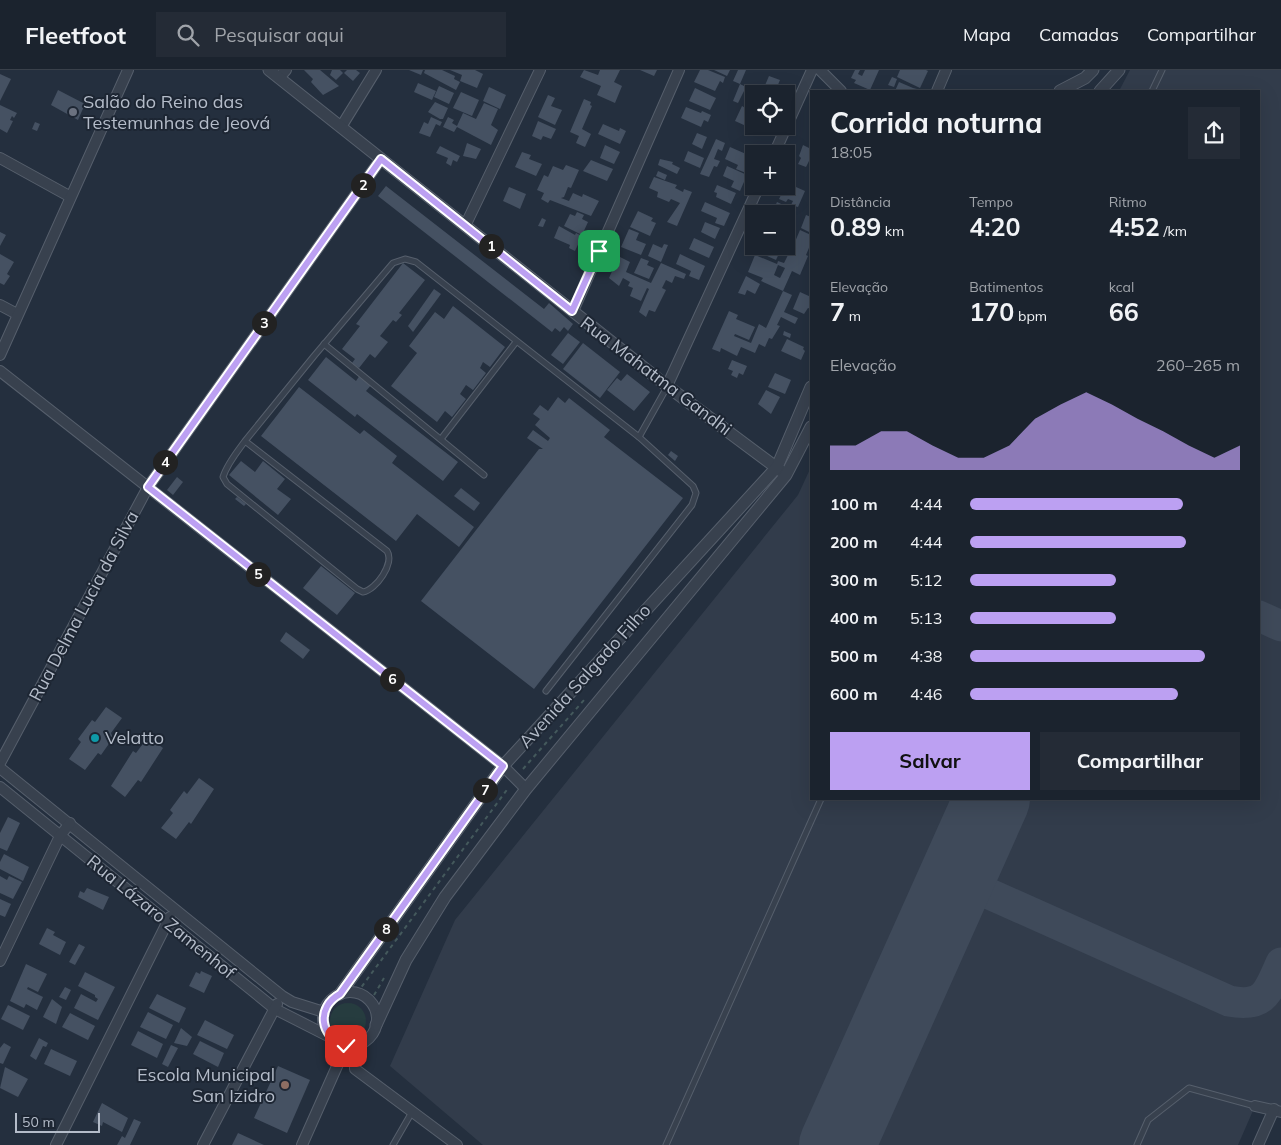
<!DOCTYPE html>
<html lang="pt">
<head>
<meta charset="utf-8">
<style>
  body { margin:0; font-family:Mulish,sans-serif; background:#242b36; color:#f1f3f6; height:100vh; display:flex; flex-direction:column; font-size:19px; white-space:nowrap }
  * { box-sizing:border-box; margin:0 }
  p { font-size:16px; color:#a0a4aa }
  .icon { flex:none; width:28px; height:28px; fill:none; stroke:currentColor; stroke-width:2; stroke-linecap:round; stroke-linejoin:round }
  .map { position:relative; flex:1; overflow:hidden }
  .side { position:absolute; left:810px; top:20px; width:450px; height:710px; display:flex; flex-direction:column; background:#1b232e; border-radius:0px; box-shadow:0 5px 20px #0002,0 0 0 1px #39404a }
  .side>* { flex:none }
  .controls { position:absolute; left:745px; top:15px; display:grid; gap:10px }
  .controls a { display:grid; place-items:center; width:50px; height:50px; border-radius:0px; background:#1b232e; box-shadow:0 5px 20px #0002,0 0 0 1px #39404a; font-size:25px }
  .scale { position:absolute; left:15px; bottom:12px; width:85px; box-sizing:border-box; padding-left:5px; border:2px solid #b4bcc9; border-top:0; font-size:14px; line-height:18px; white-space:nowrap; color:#b4bcc9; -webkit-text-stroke:4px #1d2633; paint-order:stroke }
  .pin { position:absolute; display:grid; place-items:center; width:42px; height:42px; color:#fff; margin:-21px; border-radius:10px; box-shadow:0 2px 8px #0006 }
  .km { position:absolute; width:25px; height:25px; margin:-12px; border-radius:50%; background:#222; color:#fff; font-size:14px; line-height:25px; text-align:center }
  .round { display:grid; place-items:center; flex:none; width:52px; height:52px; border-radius:0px; background:#242b36 }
  .summary { display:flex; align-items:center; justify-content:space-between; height:85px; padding:0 20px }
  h1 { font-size:28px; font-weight:700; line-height:38px }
  .stats { display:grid; grid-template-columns:repeat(3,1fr); gap:8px; height:85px; padding:5px 20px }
  .stats div { display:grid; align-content:center }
  .stats b { font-size:25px; font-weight:700 }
  .stats small { font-size:14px; font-weight:400 }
  .stats p { font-size:14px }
  .chart { height:140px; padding:10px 20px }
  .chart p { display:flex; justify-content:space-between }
  .chart svg { width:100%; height:90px; margin-top:5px; fill:#bca0f2; opacity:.7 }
  .action { display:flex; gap:10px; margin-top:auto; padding:10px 20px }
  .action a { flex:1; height:58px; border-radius:0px; background:#bca0f2; color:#111; font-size:20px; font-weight:700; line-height:58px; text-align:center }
  .action a+a { background:#242b36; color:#f1f3f6 }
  ul { padding:0 20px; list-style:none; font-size:16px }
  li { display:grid; grid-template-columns:80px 60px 1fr; align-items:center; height:38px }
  li i { height:12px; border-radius:6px; background:#bca0f2 }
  header { display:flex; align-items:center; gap:30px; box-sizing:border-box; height:70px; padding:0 25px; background:#1b232e; border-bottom:1px solid #39404a }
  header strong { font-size:24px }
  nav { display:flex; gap:28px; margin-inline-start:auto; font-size:18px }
  .search { width:350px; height:45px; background:#242b36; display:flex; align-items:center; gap:12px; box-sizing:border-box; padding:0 18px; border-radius:0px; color:#a0a4aa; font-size:19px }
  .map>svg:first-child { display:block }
  .airport { fill:#323c4b }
  .green { fill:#263c3f }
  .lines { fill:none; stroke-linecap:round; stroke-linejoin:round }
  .taxiway { stroke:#3f4a5a; stroke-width:31 }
  .runway { stroke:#3f4a5a; stroke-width:76 }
  .building { fill:#455162; fill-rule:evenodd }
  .service-casing { stroke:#565f6c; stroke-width:7 }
  .minor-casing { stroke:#565f6c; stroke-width:12 }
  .tertiary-casing { stroke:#565f6c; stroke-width:13 }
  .path { stroke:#44595c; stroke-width:2; stroke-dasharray:4 4; stroke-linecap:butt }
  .service { stroke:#38414e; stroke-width:5 }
  .minor { stroke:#38414e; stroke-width:10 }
  .tertiary { stroke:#38414e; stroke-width:11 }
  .route-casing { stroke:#fff; stroke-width:10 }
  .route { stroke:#bca0f2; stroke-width:6 }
  .worship-dot { fill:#6b7280; stroke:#1d2633; stroke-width:2 }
  .culture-dot { fill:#0f9aa8; stroke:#1d2633; stroke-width:2 }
  .education-dot { fill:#8d6e63; stroke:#1d2633; stroke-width:2 }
  .labels { text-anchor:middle; stroke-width:4; stroke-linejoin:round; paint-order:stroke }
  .poi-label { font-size:18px; fill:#b4bcc9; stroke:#1d2633; text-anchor:start }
  .street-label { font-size:18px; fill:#b4bcc9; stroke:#1d2633 }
</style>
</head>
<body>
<header>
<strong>Fleetfoot</strong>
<div class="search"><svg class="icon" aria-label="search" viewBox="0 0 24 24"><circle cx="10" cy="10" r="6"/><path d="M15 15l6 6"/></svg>Pesquisar aqui</div>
<nav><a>Mapa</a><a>Camadas</a><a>Compartilhar</a></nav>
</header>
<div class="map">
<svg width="1281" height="1075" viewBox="0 0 1281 1075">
  <rect width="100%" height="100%" fill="#242f3e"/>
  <path class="airport" d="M1130 0H1281V1043L1255 1036 1238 1075H483L390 996 455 850 798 425 811 397V729H1259V21H1119Z"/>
  <circle class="green" cx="348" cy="951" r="18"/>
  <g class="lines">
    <g class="taxiway">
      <path d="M1259 546 1281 556"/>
      <path d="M956 809 1229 931C1265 938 1268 922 1281 893"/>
    </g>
    <path class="runway" d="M837 1075 992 729"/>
  </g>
  <g class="building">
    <path d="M304 0H320L339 16 323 25 311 12 313 9Z"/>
    <path d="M332 0H340L343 3 336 10 330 5Z"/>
    <path d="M347 0H356L360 3 353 11 344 3Z"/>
    <path d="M409 0H423L421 5Z"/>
    <path d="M425 0H442L455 6 454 9 460 12 456 20 424 3Z"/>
    <path d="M450 0H475L483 4 477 18 460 11 462 5Z"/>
    <path d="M584 0 598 5 600 0H620L614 12 622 16 615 33 597 25 601 16 580 7Z"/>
    <path d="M640 0H657L654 6Z"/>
    <path d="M700 0H708L725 7 723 13 720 11 715 21 694 12Z"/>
    <path d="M714 0H730L727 6Z"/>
    <path d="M738 0H746L740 14 746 17 738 33 733 31 740 14 733 11Z"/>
    <path d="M855 0H860L858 4 862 6 865 0H879L870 20 854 13 856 10 851 8Z"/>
    <path d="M900 0H926L928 1 920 18 897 7Z"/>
    <path d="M0 4 11 9 0 31Z"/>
    <path d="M769 6 780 10 774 24 763 20Z"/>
    <path d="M892 7 897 9 894 17 888 15Z"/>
    <path d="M899 12 913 18 921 20 895 21Z"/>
    <path d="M418 13 436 21 432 30 414 22Z"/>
    <path d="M749 14 757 17 755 21 747 17Z"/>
    <path d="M439 16 454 23 449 34 434 27Z"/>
    <path d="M489 17 506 25 500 39 483 31Z"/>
    <path d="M695 18 716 28 710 40 689 31Z"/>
    <path d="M58 20 85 34 78 50 51 35Z"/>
    <path d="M461 22 479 30 472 46 453 38Z"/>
    <path d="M754 23V42L750 40 749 43 754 45V56H764L760 66 754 63 755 60 735 51 742 36 747 39Z"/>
    <path d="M548 25 555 28 551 36 562 40 555 55 538 47Z"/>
    <path d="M584 29 591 32 590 35 592 36 582 59 591 64 585 77 576 73 579 66 570 62Z"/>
    <path d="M435 32 448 38 443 49H440L428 42Z"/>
    <path d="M484 33 498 39 491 55 498 60 491 75 457 57 454 62 443 57 448 47 454 50 452 53 457 56 463 43 476 49Z"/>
    <path d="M0 35 17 43 14 48 12 46 10 50 13 51 7 63 0 59Z"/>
    <path d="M686 37 701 43 702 41 711 45 708 52 704 50 701 57 681 48Z"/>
    <path d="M431 47 442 52 440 56 436 54 430 67 419 63 424 52 428 54Z"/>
    <path d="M538 51 556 59 551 69 543 66 541 70 532 66Z"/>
    <path d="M35 52 40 54 37 61 32 59Z"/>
    <path d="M603 54 619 61 620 58 626 61 620 74 598 64Z"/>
    <path d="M697 63 707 67 702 79 692 74Z"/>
    <path d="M716 69 725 73 722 81 718 79 714 89 720 91 717 97 714 96 709 107 700 104Z"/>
    <path d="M467 73 481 79 476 89 463 86Z"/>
    <path d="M605 75 620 82 614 94 600 88Z"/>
    <path d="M803 75 811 79V92L809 91 806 97 798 94 801 88 799 86Z"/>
    <path d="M440 76 460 86 457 92 453 90 451 96 446 93 448 88 436 83Z"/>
    <path d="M730 77 753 87 746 103 736 99 738 95 725 89Z"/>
    <path d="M688 81 704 88 700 98 684 91Z"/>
    <path d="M522 82 531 85 529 89 542 94 536 106 515 97Z"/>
    <path d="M660 89 673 92 672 94 680 98 677 104 658 95Z"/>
    <path d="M591 90 613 99 607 111 583 101Z"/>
    <path d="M566 95 579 100 571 118 568 117 564 127 561 128 569 131 573 123 582 127 583 124 599 131 591 146 550 130 548 133 541 129 544 123 537 120 544 105 548 107 553 96 563 100Z"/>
    <path d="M727 96 747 105 740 121 731 117 734 111 723 106Z"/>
    <path d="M658 101 667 105 665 110 656 106Z"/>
    <path d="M654 107 677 115 675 118 683 122 684 119 692 122 677 156 667 152 680 133 671 129 669 132 657 127 658 122 649 118Z"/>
    <path d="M787 113 805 121 798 137 791 135 793 131 788 129 786 132 779 129Z"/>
    <path d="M717 115 736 123 731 134 716 127 717 123 714 122Z"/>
    <path d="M386 116 544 239 549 233 573 254 568 261 564 257 560 262 555 258 552 262 378 126Z"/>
    <path d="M509 117 526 124 520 139 503 131Z"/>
    <path d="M705 132 730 143 724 156 715 153 717 148 701 141Z"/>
    <path d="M777 132 796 141 792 150 786 147V144L773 141Z"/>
    <path d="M638 141 653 148 651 151 656 153 650 166 630 157Z"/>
    <path d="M577 142 584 145 582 149 588 152 582 165 564 156 570 144 575 146Z"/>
    <path d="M806 145 811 147 809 162 801 158Z"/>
    <path d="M542 148 546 150 543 157 538 156Z"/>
    <path d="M705 152 720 158 715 169 701 162Z"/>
    <path d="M559 156 575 165 576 163 582 166 575 181 569 178 570 175 554 168Z"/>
    <path d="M629 159 639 163 636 170 646 174 641 185 621 177Z"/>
    <path d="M800 160 811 165V173L806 185 808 186 800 205 792 201 783 221 761 211 763 208 748 202 755 185 777 194 778 191 784 193 789 183 785 181 787 177 792 179ZM778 195 785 198 780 208 774 205Z"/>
    <path d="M0 162 6 165 0 176Z"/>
    <path d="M694 168 714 177 709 188 689 179Z"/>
    <path d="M653 174 662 178 664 174 668 175 661 192 648 186Z"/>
    <path d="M758 176H774L781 179 776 190 756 181Z"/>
    <path d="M614 181 620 183 618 186 630 192 626 202 651 213 661 193 686 204 684 209 675 206 672 213 666 210 662 218 666 220 655 242 649 240 646 247 639 242 649 219 647 218 641 231 630 226 633 218 628 216 630 212 623 208 619 216 609 208 614 197 608 195Z"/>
    <path d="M0 184 14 192 7 204 10 206 4 215 0 213Z"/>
    <path d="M680 184 705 196 699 210 689 206 691 201 676 194Z"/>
    <path d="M641 188 649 191 647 195 654 198 649 209 634 203Z"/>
    <path d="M403 193 425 210 399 243 402 245 396 252 393 250 380 266 388 272 375 288 370 284 359 298 352 293 355 289 342 279 360 256 356 254Z"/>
    <path d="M746 206 760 214 755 224 747 220 745 225 738 223Z"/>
    <path d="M434 219 441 224 413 262 408 256Z"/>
    <path d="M783 221 792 225 784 242 798 248 795 254 781 247 777 255 780 256 772 269 769 268 765 277 759 274 755 283 741 277 737 286 721 278 720 282 712 279 729 241 738 245 736 249 755 257 749 270 735 264 734 266 751 273 759 254 766 258Z"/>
    <path d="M800 222 811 227V239L808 238 804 244 793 239Z"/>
    <path d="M453 236 505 277 490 297 483 292 480 298 486 303 473 320 466 315 460 324 466 329 452 347 445 341 437 352 391 316 417 283 409 276 435 242 444 249Z"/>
    <path d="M784 261 791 264 790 268 783 265Z"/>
    <path d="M568 263 580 272 563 294 551 285Z"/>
    <path d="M787 269 804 277 803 279 805 281 801 290 781 281Z"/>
    <path d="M583 273 620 302 600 328 563 299Z"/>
    <path d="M326 287 356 311 360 305 372 314 366 321 458 392 443 411 357 344 355 347 308 310Z"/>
    <path d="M732 290 747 296 743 305 739 303 737 308 731 305 733 301 728 299Z"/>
    <path d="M775 303 791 310 785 324 768 317Z"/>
    <path d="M627 304 650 322 634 341 607 320 617 308 621 311Z"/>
    <path d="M299 317 360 364 364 360 397 386 392 393 474 457 459 477 417 444 396 471 261 366Z"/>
    <path d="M766 320 780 327 771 344 758 334Z"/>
    <path d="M558 327 565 333 569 328 610 360 604 367 683 428 534 619 421 531 539 379H543L527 368 533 360 548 371 550 368 535 355 540 349 533 344 540 335 548 341Z"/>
    <path d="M671 381 678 386 675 391 668 385Z"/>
    <path d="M241 391 255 402 263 391 285 409 277 419 291 429 278 445 229 405Z"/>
    <path d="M177 407 183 412 173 425 167 420Z"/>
    <path d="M461 418 480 433 474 441 454 426Z"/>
    <path d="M237 427 246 434 244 436 235 429Z"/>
    <path d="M321 496 355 523 337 545 303 518Z"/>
    <path d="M286 562 310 580 303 589 280 571Z"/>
    <path d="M106 637 122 648 111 663 113 668 101 685 98 683 85 700 69 689 81 672 78 669 92 650 95 652Z"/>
    <path d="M148 667 163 678 141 712 138 710 125 727 111 716 133 681 136 683Z"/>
    <path d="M199 708 214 719 191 754 189 752 176 769 161 758 173 743 170 740 184 721 187 724Z"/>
    <path d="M8 747 20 753 7 781 0 778V763Z"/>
    <path d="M4 784 29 797 23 811 0 799V792Z"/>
    <path d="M0 806 7 810 9 806 22 812 13 829 0 823Z"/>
    <path d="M87 818 109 827 103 840 78 827 80 821 84 823Z"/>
    <path d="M0 829 11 834 5 847 0 845Z"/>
    <path d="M47 858 55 862 53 865 66 872 60 885 39 874Z"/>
    <path d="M79 874 85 877 75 895 69 892Z"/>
    <path d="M26 894 47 904 38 922 28 917 27 919 43 927 37 940 26 934 24 938 10 931Z"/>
    <path d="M201 901 212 906 204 923 189 916 196 902 200 904Z"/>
    <path d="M85 902 115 917 98 950 74 938 81 924 96 932 98 929 95 927V925L78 916Z"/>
    <path d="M65 917 71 920 66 930 59 927Z"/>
    <path d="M157 924 186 938 179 953 149 938Z"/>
    <path d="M52 929 62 937 56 954 43 947Z"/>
    <path d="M8 935 30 946 23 960 1 949Z"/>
    <path d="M148 942 173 955 166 969 140 957Z"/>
    <path d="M70 943 95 956 88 970 62 957Z"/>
    <path d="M205 950 234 965 227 979 197 965Z"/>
    <path d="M181 958 192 967 187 976 174 973Z"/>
    <path d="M138 961 163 974 157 988 131 975Z"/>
    <path d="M39 968 48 973 46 977 43 976 36 990 30 986Z"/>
    <path d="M200 971 224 983 218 997 193 984Z"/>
    <path d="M4 973 11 977 3 994 0 993V978Z"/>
    <path d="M171 975 178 978 168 997 162 994Z"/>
    <path d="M51 979 77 991 70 1006 44 994Z"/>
    <path d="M278 996 310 1010 287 1063 254 1048Z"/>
    <path d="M5 997 28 1009 18 1027 0 1018Z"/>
    <path d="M102 1033 128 1048 122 1062 103 1052 102 1056 93 1052Z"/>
    <path d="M134 1049 141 1052 130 1075H117L122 1066 125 1068Z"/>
    <path d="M238 1063 264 1075H232Z"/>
  </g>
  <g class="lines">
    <defs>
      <g id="service">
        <path d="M1152 21 1162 0"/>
        <path d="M324 274 484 405"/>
        <path d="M639 367 667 317"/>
        <path d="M441 369 516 272"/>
        <path d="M245 371 387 481C395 493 376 520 363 522L357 519 227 414 223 407C227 394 237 382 245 371L314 286 393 193 405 189 416 192 639 367 693 416 696 423 692 435 546 621"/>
        <path d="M393 1075 412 1042"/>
        <path d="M666 1075 821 729"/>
        <path d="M1137 1075 1148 1050 1189 1018 1255 1036"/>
      </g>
      <g id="minor">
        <path d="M820 0 841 21"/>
        <path d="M279 8 286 0"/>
        <path d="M937 21 946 0"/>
        <path d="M341 57 376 0"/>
        <path d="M774 84 812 0"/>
        <path d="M0 88 69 126"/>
        <path d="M465 156 540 0"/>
        <path d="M0 235 17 244"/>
        <path d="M573 241 679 0"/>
        <path d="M0 285 128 0"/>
        <path d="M0 301 503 696 526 719"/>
        <path d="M667 316 759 116"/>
        <path d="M0 693 148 417 381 89"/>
        <path d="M0 698 282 926 292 932 324 942"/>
        <path d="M0 717 275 939 330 967"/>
        <path d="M0 891 60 766 70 753"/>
        <circle cx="350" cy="949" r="27"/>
        <path d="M355 976V999L457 1075"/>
        <path d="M1255 1036 1281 1042"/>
        <path d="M56 1075 170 847"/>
        <path d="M203 1075 277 934"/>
        <path d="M302 1075 346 976"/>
        <path d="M1258 1075 1274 1039"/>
      </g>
      <g id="tertiary">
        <path d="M269 0 667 316 781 401"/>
        <path d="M1060 21 1085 8 1093 0"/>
        <path d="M1100 21 1119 0"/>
        <path d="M340 924 503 696 777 397 811 317"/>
        <path d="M376 955 406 890 445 827 526 719 786 405 811 357"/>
      </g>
    </defs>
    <use href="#service" class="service-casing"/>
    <use href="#minor" class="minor-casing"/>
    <use href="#tertiary" class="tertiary-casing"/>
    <g class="path">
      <path d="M523 699 584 630"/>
      <path d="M357 923 509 717"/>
      <path d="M370 932 384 908"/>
    </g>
    <use href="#service" class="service"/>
    <use href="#minor" class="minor"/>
    <use href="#tertiary" class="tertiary"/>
  </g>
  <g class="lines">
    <defs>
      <path id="route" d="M346 976C319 967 316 937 340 924L503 696 148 417 381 89 572 241 599 181"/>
    </defs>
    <use href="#route" class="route-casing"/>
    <use href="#route" class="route"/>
  </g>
  <circle class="worship-dot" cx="73" cy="42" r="5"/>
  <circle class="culture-dot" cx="95" cy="668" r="5"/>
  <circle class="education-dot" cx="285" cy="1015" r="5"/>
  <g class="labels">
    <g class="poi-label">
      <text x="83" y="38">Salão do Reino das<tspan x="83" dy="21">Testemunhas de Jeová</tspan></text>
      <text x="105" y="674">Velatto</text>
      <text x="275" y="1011" text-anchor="end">Escola Municipal<tspan x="275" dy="21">San Izidro</tspan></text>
    </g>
    <g class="street-label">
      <text transform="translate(656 306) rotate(37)" y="6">Rua Mahatma Gandhi</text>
      <text transform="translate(84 536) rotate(-62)" y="6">Rua Delma Lucia da Silva</text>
      <text transform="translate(585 606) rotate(-48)" y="6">Avenida Salgado Filho</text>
      <text transform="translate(161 847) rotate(39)" y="6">Rua Lázaro Zamenhof</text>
    </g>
  </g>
</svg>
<div class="controls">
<a><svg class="icon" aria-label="locate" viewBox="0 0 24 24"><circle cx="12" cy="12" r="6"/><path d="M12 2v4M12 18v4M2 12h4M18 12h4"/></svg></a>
<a>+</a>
<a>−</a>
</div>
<div class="scale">50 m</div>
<div class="pin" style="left:599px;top:181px;background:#1e9e55"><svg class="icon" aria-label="arrive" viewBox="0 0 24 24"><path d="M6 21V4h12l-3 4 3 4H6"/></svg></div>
<div class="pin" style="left:346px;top:976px;background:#d93025"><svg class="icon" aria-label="check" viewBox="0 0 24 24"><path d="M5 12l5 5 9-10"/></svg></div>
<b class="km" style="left:491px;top:176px">1</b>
<b class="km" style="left:363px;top:115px">2</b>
<b class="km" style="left:264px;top:253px">3</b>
<b class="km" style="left:165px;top:392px">4</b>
<b class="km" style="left:258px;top:504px">5</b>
<b class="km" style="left:392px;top:609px">6</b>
<b class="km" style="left:485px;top:720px">7</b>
<b class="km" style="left:386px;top:859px">8</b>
<section class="side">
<div class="summary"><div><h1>Corrida noturna</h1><p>18:05</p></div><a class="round"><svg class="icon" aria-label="share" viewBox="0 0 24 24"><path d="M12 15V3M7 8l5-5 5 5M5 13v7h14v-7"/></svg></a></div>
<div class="stats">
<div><p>Distância</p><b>0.89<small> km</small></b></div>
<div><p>Tempo</p><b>4:20</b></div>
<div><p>Ritmo</p><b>4:52<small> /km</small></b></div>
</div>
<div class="stats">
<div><p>Elevação</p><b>7<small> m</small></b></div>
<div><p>Batimentos</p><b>170<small> bpm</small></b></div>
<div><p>kcal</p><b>66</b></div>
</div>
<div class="chart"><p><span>Elevação</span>260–265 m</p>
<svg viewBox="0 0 160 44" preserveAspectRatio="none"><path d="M0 44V32L10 32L20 25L30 25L40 32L50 38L60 38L70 32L80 19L90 12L100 6L110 12L120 19L130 25L140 32L150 38L160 32V44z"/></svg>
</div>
<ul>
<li><b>100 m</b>4:44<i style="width:79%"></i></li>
<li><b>200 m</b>4:44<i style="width:80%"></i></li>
<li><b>300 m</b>5:12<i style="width:54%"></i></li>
<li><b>400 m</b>5:13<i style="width:54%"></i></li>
<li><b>500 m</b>4:38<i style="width:87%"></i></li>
<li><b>600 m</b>4:46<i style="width:77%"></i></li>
</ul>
<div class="action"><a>Salvar</a><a>Compartilhar</a></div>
</section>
</div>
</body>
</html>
